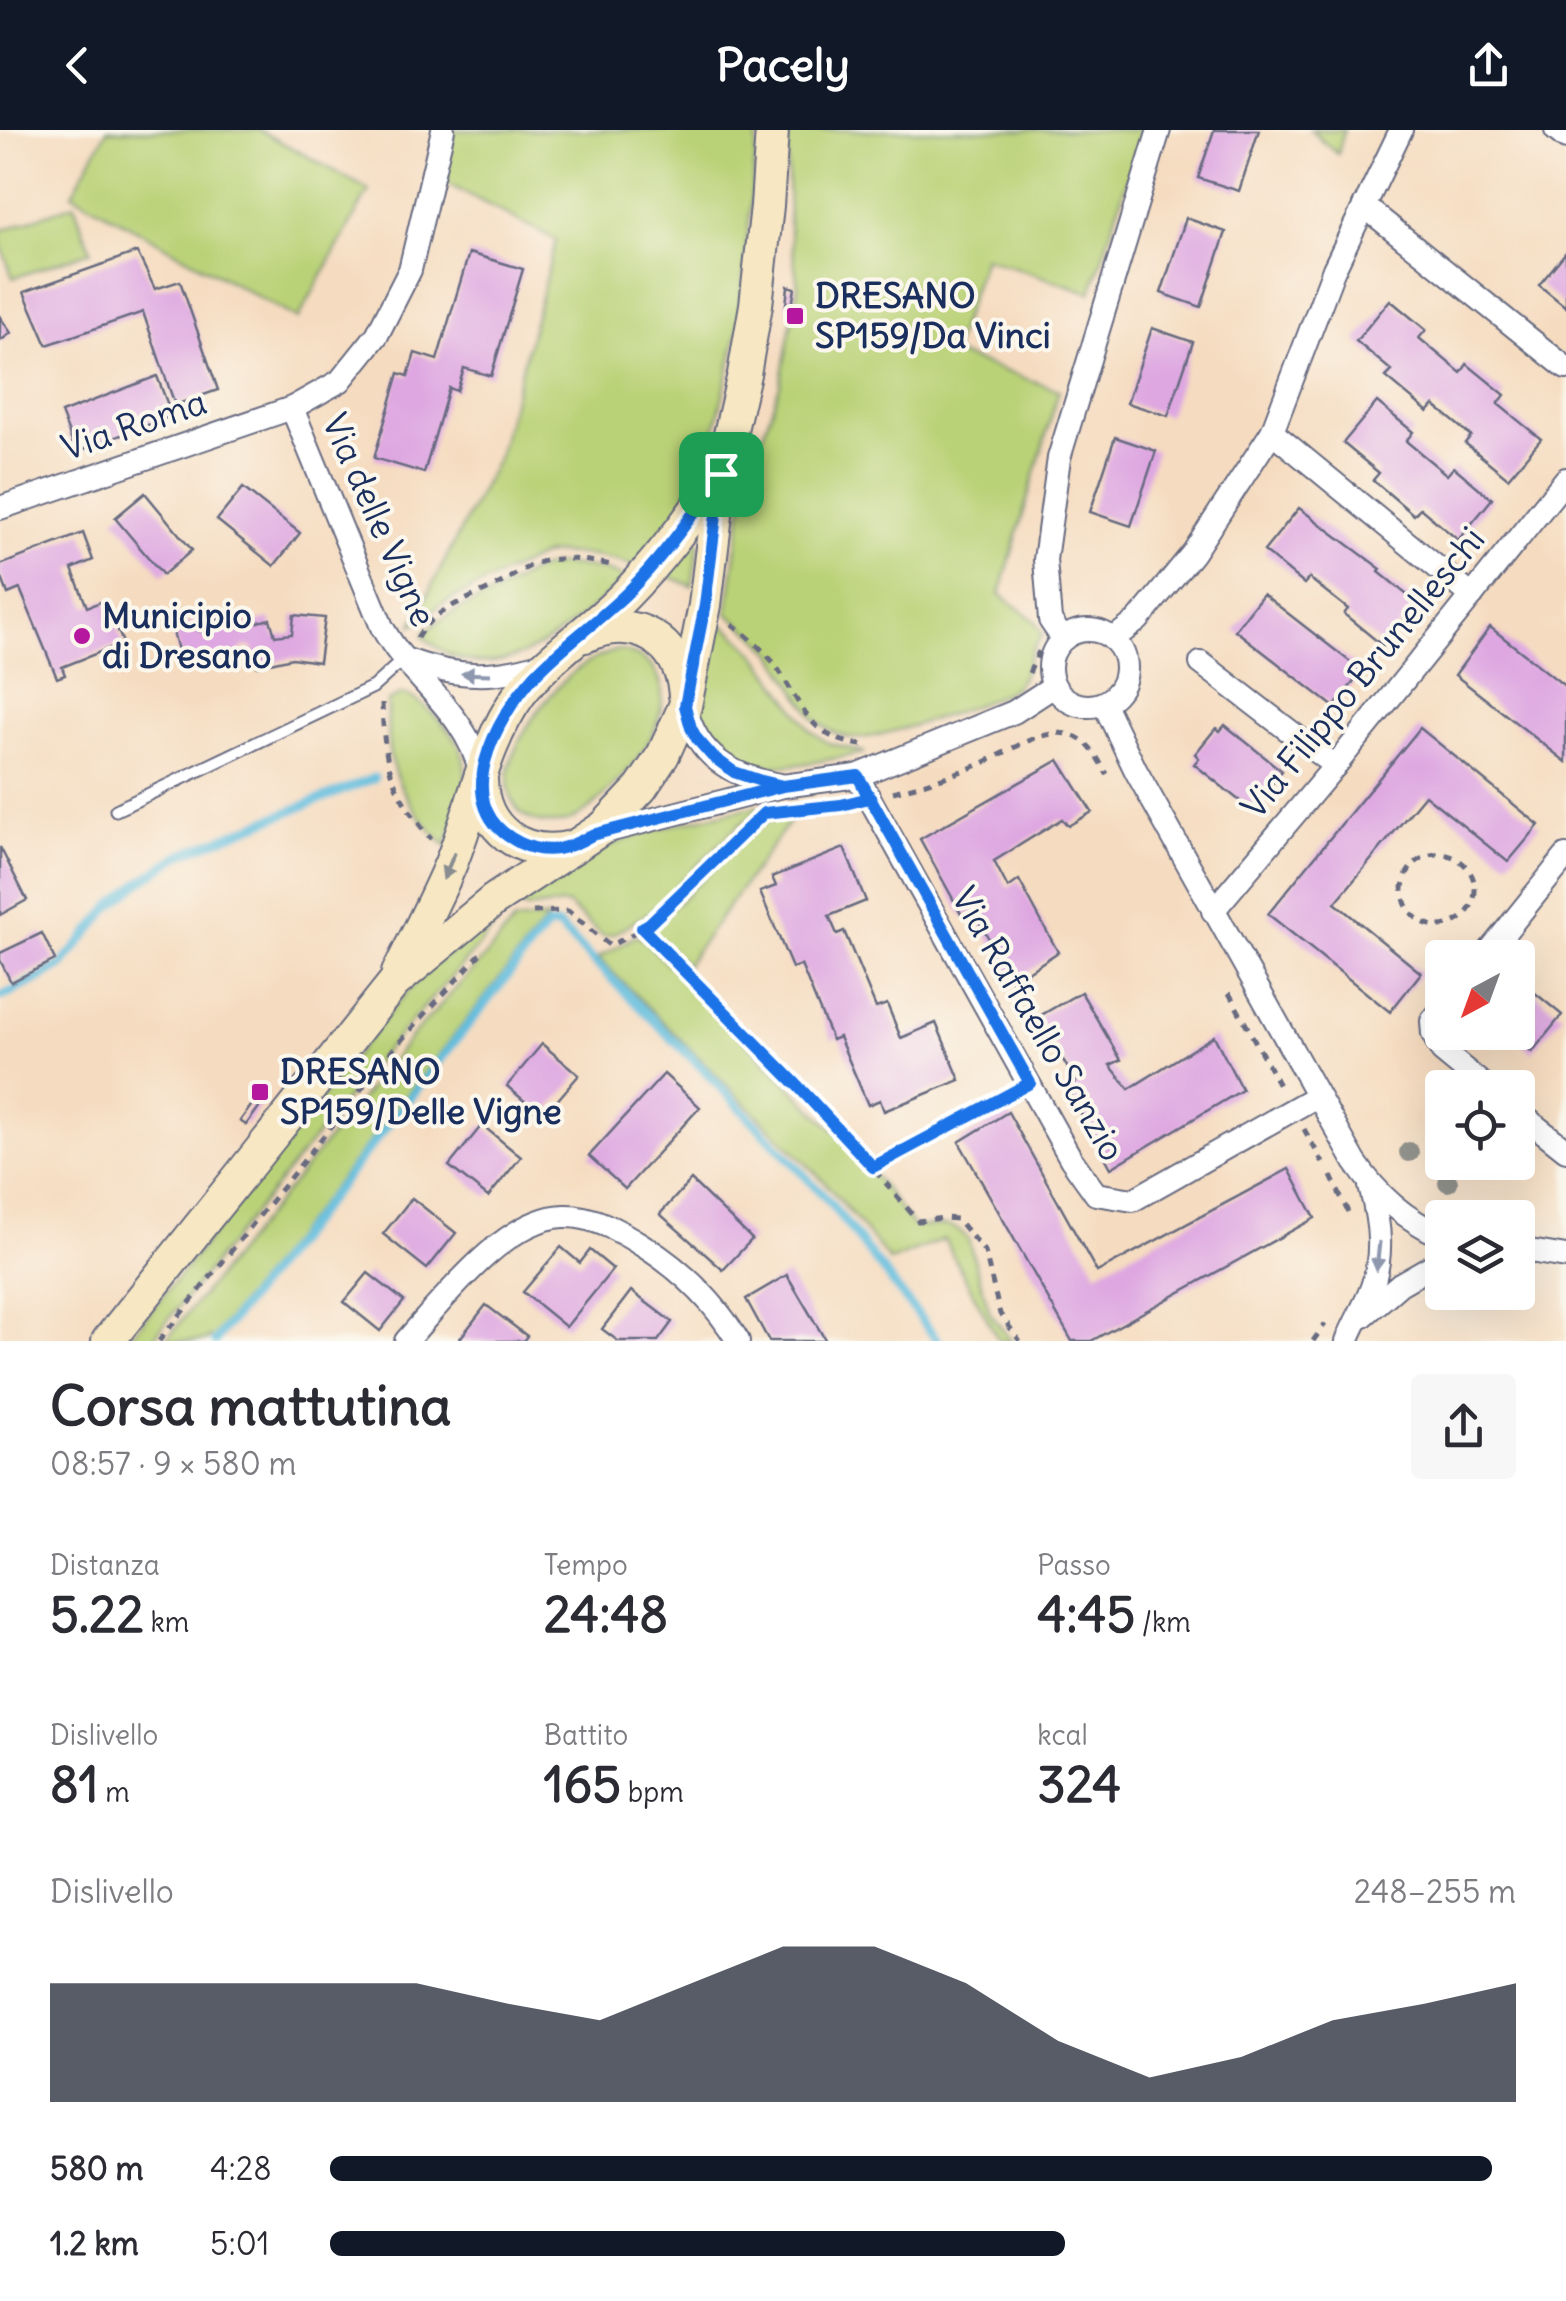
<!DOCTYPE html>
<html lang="it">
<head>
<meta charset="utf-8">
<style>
  body { margin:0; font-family:Delius,sans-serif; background:#f7f7f7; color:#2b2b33; height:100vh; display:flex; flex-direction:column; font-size:38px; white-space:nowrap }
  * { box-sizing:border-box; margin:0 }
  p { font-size:32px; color:#7c7c81 }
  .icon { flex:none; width:55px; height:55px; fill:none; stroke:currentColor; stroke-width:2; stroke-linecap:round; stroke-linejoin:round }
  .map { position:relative; height:1211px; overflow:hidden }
  .side { display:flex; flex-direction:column; background:#fff; flex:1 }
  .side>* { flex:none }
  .needle { width:65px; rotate:221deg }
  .controls { position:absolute; left:1425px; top:810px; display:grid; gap:20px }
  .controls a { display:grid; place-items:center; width:110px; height:110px; border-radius:10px; background:#fff; box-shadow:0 10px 40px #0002; font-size:50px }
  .pin { position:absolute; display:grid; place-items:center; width:85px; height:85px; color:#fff; margin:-42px; border-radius:20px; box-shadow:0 5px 15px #0006 }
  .round { display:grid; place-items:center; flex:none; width:105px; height:105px; border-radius:10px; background:#f7f7f7 }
  .summary { display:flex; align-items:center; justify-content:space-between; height:170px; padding:0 50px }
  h1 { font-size:55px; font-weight:700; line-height:75px }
  .stats { display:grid; grid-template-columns:repeat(3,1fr); gap:15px; height:170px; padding:10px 50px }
  .stats div { display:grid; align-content:center }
  .stats b { font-size:50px; font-weight:700 }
  .stats small { font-size:28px; font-weight:400 }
  .stats p { font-size:28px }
  .chart { height:280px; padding:20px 50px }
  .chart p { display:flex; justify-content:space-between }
  .chart svg { width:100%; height:180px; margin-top:10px; fill:#111827; opacity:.7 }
  ul { padding:0 50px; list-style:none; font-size:32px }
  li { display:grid; grid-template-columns:160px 120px 1fr; align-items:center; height:75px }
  li i { height:25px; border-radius:12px; background:#111827 }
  header { display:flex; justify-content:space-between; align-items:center; height:130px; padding:0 50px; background:#111827; color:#fff; font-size:45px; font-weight:700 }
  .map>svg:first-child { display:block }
  .green { fill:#bad277; stroke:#6a806a; stroke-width:2.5 }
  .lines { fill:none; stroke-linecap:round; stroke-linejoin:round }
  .stream { stroke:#5fbcdd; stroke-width:9 }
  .building { fill:#dea7e1 }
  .lane-casing { stroke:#676b80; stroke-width:15 }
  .street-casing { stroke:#676b80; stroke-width:26 }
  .secondary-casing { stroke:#676b80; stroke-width:36 }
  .path { stroke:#676b80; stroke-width:5; stroke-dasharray:8 8; stroke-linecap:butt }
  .lane { stroke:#fff; stroke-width:11 }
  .street { stroke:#fff; stroke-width:22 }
  .secondary { stroke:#f7e8c3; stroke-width:32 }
  .tree { fill:#93938d }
  .oneway { fill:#8d97ae }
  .oneway2 { fill:#898c90 }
  .route-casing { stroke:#fff; stroke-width:20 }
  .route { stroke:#1a73e8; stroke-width:12 }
  .poi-dot { fill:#b5179e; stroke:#fbf7ec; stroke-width:4 }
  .labels { text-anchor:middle; stroke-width:8; stroke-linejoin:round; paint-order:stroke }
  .poi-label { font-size:35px; font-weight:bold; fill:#1b2f5e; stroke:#fbf7ec; text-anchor:start }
  .street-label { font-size:35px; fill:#1b2f5e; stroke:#fbf7ec }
</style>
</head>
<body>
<header><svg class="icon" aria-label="back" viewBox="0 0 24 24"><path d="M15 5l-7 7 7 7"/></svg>Pacely<svg class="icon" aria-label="share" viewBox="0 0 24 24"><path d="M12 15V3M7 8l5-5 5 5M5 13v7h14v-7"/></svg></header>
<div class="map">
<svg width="1566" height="1211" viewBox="0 0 1566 1211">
  <rect width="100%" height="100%" fill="#fbf7ec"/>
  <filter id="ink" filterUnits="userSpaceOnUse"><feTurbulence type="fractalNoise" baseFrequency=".01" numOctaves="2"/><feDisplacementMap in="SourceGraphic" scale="20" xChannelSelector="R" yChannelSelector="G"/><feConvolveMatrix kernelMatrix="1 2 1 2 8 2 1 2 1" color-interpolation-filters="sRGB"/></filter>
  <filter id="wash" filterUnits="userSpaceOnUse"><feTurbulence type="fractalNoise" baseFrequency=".0048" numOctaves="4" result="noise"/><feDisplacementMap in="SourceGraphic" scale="40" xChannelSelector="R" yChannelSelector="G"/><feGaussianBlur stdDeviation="2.25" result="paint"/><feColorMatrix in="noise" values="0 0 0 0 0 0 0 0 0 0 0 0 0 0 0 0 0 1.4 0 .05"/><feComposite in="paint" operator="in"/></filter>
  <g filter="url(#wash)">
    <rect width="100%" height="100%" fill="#f5dbbf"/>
    <g class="green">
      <path d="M107 0H259L369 60 298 189 72 64Z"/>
      <path d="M454 0H758L739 196 714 305 695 356 637 437C608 428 574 420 543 425L440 475 420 492 412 495 498 327 556 110 442 51Z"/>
      <path d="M787 0H1143L1091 163 984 127 952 223 1059 260 1000 464 1035 491 1043 505C1038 511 1033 517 1030 525 1025 537 1024 550 1012 559 995 571 874 611 854 608 838 607 824 598 813 587L775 526 758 508 727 483 746 354 780 255 798 156 789 97Z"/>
      <path d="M1310 0H1344L1338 24Z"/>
      <path d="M74 74 91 121 13 148 0 112V101Z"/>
      <path d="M690 410 699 413 692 456 665 445Z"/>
      <path d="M561 434 600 439 627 448C571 494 497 574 424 507V503C445 483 469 475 495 463 520 451 531 437 561 434Z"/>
      <path d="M718 492 732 501 757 525 811 601 828 613 863 622V623C818 631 739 655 710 604 704 593 701 586 701 574Z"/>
      <path d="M618 520C671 530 670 574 647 615 639 630 625 644 613 656 598 672 579 692 557 693 541 694 526 691 516 677 488 638 542 571 570 545 585 532 600 526 618 520Z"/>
      <path d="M403 564C417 568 430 581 441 592 483 632 461 669 446 716 420 691 394 656 389 620 387 604 388 587 388 571Z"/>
      <path d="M758 676 759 680 738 696 650 782 613 804 603 806 568 775 563 774 527 779 513 772C541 754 569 734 600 720 649 698 705 687 758 676Z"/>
      <path d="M792 688 686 835 650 799 758 695 768 691Z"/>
      <path d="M498 783 503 786 478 817 382 924 151 1211H127L396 874 428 839Z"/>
      <path d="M548 788 212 1209 209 1207 206 1211H165L409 909 484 828 514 792Z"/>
      <path d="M636 806 643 809 835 1001 880 1053 913 1096C936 1099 950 1087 968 1109L990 1183 1011 1211H999L944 1109 890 1131 823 1050 598 828Z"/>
    </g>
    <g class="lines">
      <g class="stream">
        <path d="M0 867 39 849 62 835 110 777 139 753 182 724 374 648"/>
        <path d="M215 1211 544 800 548 796H558L708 944 826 1068 938 1211"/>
      </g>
    </g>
    <g id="blocks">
      <g class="building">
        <path d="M1214 0H1259L1239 61 1198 48Z"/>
        <path d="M1186 88 1226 102 1201 177 1161 163Z"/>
        <path d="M137 122 155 159 180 151 218 260 175 275 143 182 47 215 24 162Z"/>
        <path d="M1566 122V177L1539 155Z"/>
        <path d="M469 123 523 139 491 246 464 238 457 261 449 258 424 343 374 328 399 243 408 246 415 223 437 230Z"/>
        <path d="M788 156 795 158 792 176 786 175Z"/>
        <path d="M1390 170 1426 200 1419 208 1461 243 1467 234 1505 265 1498 274 1541 309 1508 348 1465 313 1471 306 1434 275 1428 282 1386 247 1392 241 1356 211Z"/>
        <path d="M0 187 11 203 0 211Z"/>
        <path d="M1152 198 1193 212 1168 286 1127 273Z"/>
        <path d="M157 246 172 286 76 322 61 283Z"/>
        <path d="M1377 272 1413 302 1406 311 1447 345 1454 337 1492 369 1458 410 1420 378 1414 385 1373 350 1379 343 1343 313Z"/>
        <path d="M1115 307 1156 321 1131 396 1090 382Z"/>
        <path d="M243 358 300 403 274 436 217 390Z"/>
        <path d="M145 363 192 420 163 445 115 388Z"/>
        <path d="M1299 378 1381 439 1379 442 1417 473 1383 516 1344 484 1348 479 1309 448 1304 454 1264 421Z"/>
        <path d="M83 403 93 430 72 439 87 477 106 470 123 513 62 537 65 545 57 548 20 459 8 464 0 443V435Z"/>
        <path d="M1263 464 1362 541 1334 577 1235 500Z"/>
        <path d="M294 485 325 488 319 532 292 528 257 536 252 517H242L239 535 211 530 182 535 172 498 197 492 199 501 214 502 218 489 247 495 270 489 275 506 292 504Z"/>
        <path d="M1490 497 1566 557V632L1455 545Z"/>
        <path d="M1225 595 1282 641 1251 680 1194 634 1199 628 1195 624 1216 598 1220 601Z"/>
        <path d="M1420 598 1539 695 1508 732 1425 665 1335 773 1421 843 1390 882 1268 784Z"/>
        <path d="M1059 630 1092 682 1068 696 1062 689 994 731 1008 758 1019 750 1058 822 1013 852 974 782 963 787 920 709Z"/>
        <path d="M0 717 27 770 0 785Z"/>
        <path d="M844 718 866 771 829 786 837 804 844 801 876 878 887 874 901 908 936 893 960 950 884 981 880 970 868 975 839 907 832 910 801 835 792 838 760 762 776 756 772 747Z"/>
        <path d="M42 803 55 830 11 852 0 830V823Z"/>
        <path d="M1518 849 1562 885 1532 922 1507 902H1518Z"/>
        <path d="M1081 862 1121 930 1110 935 1129 959 1214 906 1242 960 1111 1038 1068 960 1076 952 1038 887Z"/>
        <path d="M542 914 579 945 543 987 507 956Z"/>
        <path d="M664 944 700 977 625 1059 589 1026Z"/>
        <path d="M254 972 260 976 246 995 240 991Z"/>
        <path d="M1008 982 1097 1142 1289 1039 1315 1088 1091 1211H1072L959 1012Z"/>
        <path d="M482 995 521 1027 488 1067 449 1036Z"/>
        <path d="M691 1050 752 1109 723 1140 660 1084Z"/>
        <path d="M412 1068 456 1103 427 1139 383 1104Z"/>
        <path d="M561 1117 580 1133 590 1120 613 1139 566 1197 523 1162Z"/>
        <path d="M368 1143 404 1171 380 1201 344 1172Z"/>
        <path d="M787 1145 826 1211H769L746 1169Z"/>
        <path d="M631 1161 672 1192 658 1211H618L602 1199Z"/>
        <path d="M486 1175 527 1206 523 1211H458Z"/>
      </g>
    </g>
  </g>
  <g filter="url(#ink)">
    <use href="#blocks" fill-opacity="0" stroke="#676b80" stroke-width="2.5"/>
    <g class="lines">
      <defs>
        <path id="lane" d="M116 680 373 557 404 529"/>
        <g id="street">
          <path d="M1556 0 1566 8"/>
          <path d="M1364 76 1566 238"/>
          <path d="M292 278 382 497C411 551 466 579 481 644"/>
          <path d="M1272 302 1472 466"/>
          <path d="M0 378 292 278 340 251 377 205 410 140 443 0"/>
          <circle cx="1088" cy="538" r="38"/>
          <path d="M1063 509 1050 490 1045 430 1059 328 1159 0"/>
          <path d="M1113 509 1138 490 1193 423 1272 302 1334 139 1401 0"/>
          <path d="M407 530C457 548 496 549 546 532"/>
          <path d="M1201 533 1335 636"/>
          <path d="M1104 574 1136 641 1355 1032C1378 1066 1405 1089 1442 1106"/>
          <path d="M685 576C697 627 731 646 780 655"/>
          <path d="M857 646 1071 1029 1096 1064 1133 1070 1317 966"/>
          <path d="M600 703 783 656 857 646 1014 582 1054 556"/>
          <path d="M1213 781 1335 636 1566 349"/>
          <path d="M1484 828 1566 726"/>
          <path d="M1442 879 1432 891 1433 904 1442 921 1487 958"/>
          <path d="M1518 982 1566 1020"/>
          <path d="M1518 1119 1566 1127"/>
          <path d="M1362 1187 1400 1154 1442 1130"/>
          <path d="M406 1211C443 1170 505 1088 564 1086 592 1085 620 1101 642 1115 682 1140 714 1171 738 1211"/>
          <path d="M1347 1211C1353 1196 1361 1182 1368 1167 1385 1129 1380 1094 1370 1056"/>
        </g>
        <g id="secondary">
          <path d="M585 506C634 483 681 510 685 565"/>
          <path d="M481 649C482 699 522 729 572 717"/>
          <path d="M398 843C416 807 435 771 451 733 474 677 483 616 519 565 545 530 582 506 613 477 654 438 687 394 718 347"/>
          <path d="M108 1211 394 853 494 770 604 697 641 658 663 625 685 576 705 475 721 343 744 244 756 175 767 76 772 0"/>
        </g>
      </defs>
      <use href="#lane" class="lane-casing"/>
      <use href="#street" class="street-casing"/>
      <use href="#secondary" class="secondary-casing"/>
      <g class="path">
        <path d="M732 494C747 505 761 518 773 532 802 571 805 608 862 615"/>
        <path d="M417 508C434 478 464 472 493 457 512 448 528 433 549 430 569 427 591 431 611 435"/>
        <path d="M1029 543 1041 517"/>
        <path d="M382 573C384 635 391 661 431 709"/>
        <path d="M893 662C921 655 949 646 976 636 1002 626 1043 596 1071 605 1090 611 1097 628 1107 644"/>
        <circle cx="1439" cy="760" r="36"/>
        <path d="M533 782 568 781 610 816 649 795 757 690"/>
        <path d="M642 799C738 893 832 988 918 1091L944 1088 957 1089 985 1122 1000 1184 1020 1211"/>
        <path d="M1229 863 1281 959"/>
        <path d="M1304 999 1323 1033"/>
        <path d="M873 1037 1007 965"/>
        <path d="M1331 1046 1348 1082"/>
        <path d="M159 1211 395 917 480 824"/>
        <path d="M1313 1211 1325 1194"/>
      </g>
      <use href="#lane" class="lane"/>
      <use href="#street" class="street"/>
      <use href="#secondary" class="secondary"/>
    </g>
    <g class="tree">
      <circle cx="1409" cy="1022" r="10"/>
      <circle cx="1448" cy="1052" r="10"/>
    </g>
    <defs><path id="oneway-solid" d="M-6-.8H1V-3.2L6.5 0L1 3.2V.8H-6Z" transform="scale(2.5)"/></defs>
    <g class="oneway">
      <use href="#oneway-solid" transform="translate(476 544) rotate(-178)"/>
      <use href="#oneway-solid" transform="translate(1378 1126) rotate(96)"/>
    </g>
    <use class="oneway2" href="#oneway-solid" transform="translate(449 736) rotate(113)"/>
  </g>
  <g class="lines" filter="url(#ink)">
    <defs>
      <path id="route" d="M721 344C694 384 666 423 632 458 602 489 565 513 535 545 496 588 446 677 520 713 547 726 568 719 592 705L783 656 858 646 1030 953 873 1037 796 954 642 798 649 794 764 683 841 675 869 668 858 646 783 656 758 650 734 642 712 626 697 609 691 598 685 576 705 475 721 344"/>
    </defs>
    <use href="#route" class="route-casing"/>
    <use href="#route" class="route"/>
  </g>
  <g class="poi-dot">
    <rect x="785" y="176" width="20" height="20" rx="5"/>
    <circle cx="82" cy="506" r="10"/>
    <rect x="250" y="952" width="20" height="20" rx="5"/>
  </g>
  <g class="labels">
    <g class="poi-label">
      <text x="815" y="178">DRESANO<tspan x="815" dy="40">SP159/Da Vinci</tspan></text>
      <text x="102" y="498">Municipio<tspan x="102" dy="40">di Dresano</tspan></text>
      <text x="280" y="954">DRESANO<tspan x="280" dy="40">SP159/Delle Vigne</tspan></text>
    </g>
    <g class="street-label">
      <text transform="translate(134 295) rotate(-19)" y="12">Via Roma</text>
      <text transform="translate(379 390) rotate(66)" y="12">Via delle Vigne</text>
      <text transform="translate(1363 543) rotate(-51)" y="12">Via Filippo Brunelleschi</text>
      <text transform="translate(1038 894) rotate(60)" y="12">Via Raffaello Sanzio</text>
    </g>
  </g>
</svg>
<div class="controls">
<a><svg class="needle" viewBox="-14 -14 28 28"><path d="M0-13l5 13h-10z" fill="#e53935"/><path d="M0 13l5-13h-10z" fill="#7c7c81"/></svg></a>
<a><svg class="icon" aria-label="locate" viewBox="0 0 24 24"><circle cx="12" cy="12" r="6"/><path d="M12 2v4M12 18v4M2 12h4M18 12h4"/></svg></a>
<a><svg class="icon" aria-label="layers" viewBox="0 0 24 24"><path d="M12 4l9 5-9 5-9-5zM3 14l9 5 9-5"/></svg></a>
</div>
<div class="pin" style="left:721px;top:344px;background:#1e9e55"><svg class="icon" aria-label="arrive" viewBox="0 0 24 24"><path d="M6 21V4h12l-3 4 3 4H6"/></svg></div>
</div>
<section class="side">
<div class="summary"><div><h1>Corsa mattutina</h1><p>08:57 · 9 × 580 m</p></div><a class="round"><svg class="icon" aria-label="share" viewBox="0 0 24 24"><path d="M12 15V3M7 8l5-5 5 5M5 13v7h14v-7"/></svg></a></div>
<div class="stats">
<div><p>Distanza</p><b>5.22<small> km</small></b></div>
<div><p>Tempo</p><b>24:48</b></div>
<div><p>Passo</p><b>4:45<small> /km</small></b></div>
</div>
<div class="stats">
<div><p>Dislivello</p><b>81<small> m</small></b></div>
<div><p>Battito</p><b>165<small> bpm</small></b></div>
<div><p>kcal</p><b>324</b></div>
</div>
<div class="chart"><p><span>Dislivello</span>248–255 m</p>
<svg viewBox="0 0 160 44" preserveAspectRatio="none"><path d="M0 44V15L10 15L20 15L30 15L40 15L50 20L60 24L70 15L80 6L90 6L100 15L110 29L120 38L130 33L140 24L150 20L160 15V44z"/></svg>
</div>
<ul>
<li><b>580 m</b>4:28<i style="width:98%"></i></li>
<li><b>1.2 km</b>5:01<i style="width:62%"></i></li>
</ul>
</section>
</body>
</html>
